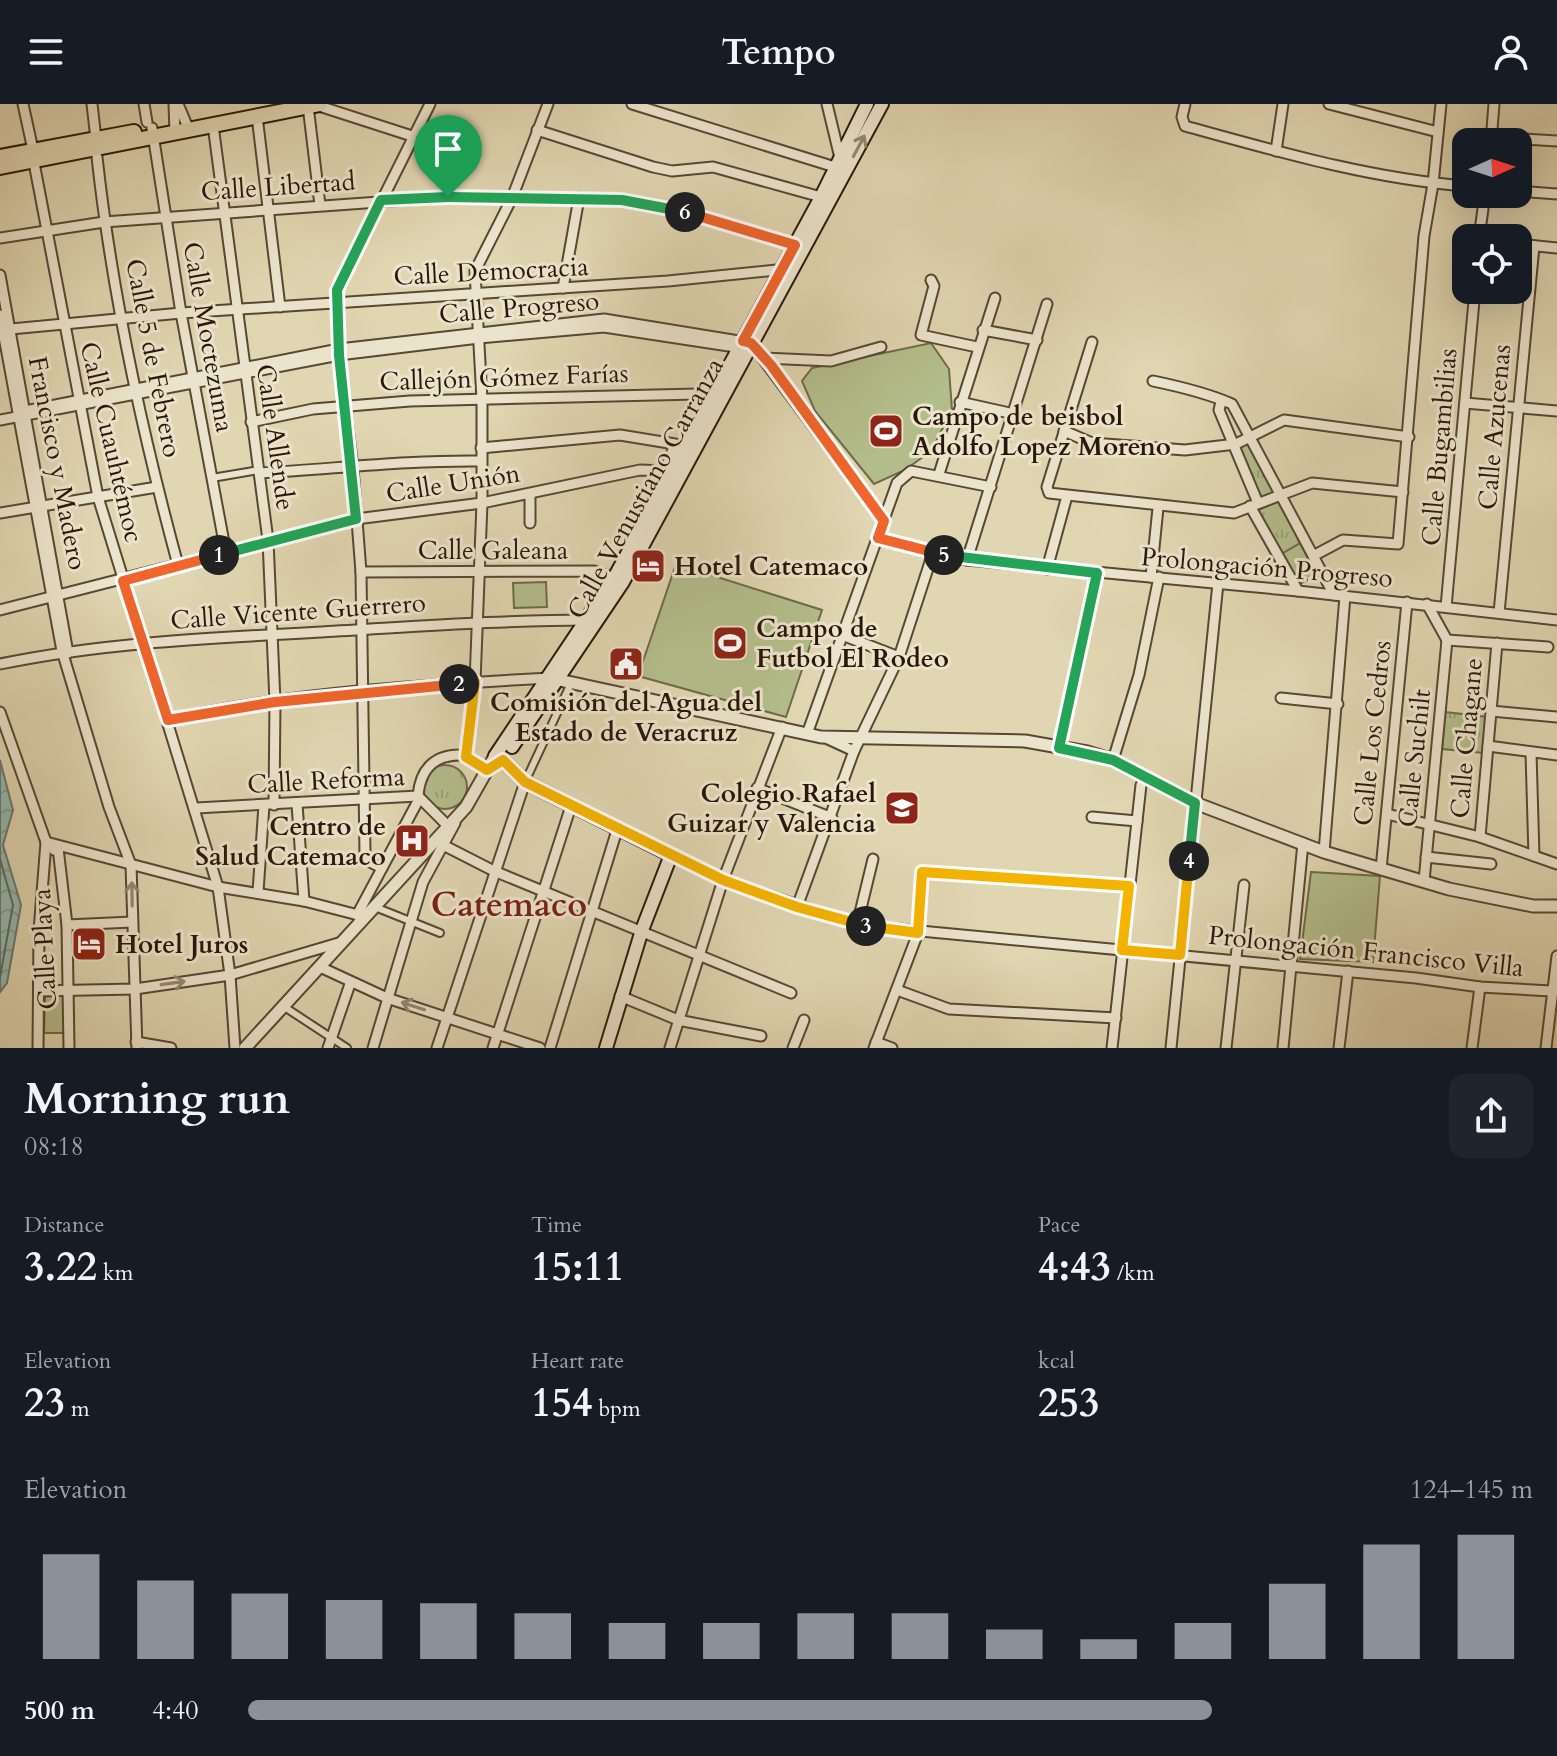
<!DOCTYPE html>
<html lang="en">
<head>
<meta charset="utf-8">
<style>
  body { margin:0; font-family:Cardo,serif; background:#20242c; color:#f1f3f6; height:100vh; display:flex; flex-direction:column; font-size:30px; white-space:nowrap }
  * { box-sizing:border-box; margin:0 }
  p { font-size:26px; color:#9ea1a6 }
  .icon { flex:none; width:44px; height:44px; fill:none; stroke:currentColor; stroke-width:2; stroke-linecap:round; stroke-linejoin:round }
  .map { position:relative; height:944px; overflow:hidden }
  .side { display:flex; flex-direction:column; background:#171b24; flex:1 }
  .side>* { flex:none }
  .needle { width:52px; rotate:87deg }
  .fabs { position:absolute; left:1452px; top:24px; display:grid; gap:16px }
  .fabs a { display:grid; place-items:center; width:80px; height:80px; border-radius:16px; background:#171b24; box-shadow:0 8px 32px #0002; font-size:40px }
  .pin { position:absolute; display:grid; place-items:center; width:68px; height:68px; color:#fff; margin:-82px -34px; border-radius:50% 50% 50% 0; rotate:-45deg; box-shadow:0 0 8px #0007 }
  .pin .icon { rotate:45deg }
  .km { position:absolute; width:40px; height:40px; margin:-20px; border-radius:50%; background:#222; color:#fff; font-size:22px; line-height:40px; text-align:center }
  .round { display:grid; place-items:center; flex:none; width:84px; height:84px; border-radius:16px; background:#20242c }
  .summary { display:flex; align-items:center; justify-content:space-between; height:136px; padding:0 24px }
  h1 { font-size:44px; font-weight:700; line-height:60px }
  .stats { display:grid; grid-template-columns:repeat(3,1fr); gap:12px; height:136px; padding:8px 24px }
  .stats div { display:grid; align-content:center }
  .stats b { font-size:40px; font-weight:700 }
  .stats small { font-size:22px; font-weight:400 }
  .stats p { font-size:22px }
  .chart { height:224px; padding:16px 24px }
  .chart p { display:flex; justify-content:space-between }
  .chart svg { width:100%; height:144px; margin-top:8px; stroke:#8c9099; stroke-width:6 }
  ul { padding:0 24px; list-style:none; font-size:26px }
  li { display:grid; grid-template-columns:128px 96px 1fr; align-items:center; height:60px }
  li i { height:20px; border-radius:10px; background:#8c9099 }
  header { display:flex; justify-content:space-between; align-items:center; height:104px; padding:0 24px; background:#171b24; font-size:36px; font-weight:700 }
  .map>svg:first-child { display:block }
  .grass { fill:#b3bd8b; stroke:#6e6a4a; stroke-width:2 }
  .park { fill:url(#park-tufts); stroke:#6e6a4a; stroke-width:2 }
  .water { fill:url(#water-waves); stroke:#6a786d; stroke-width:2 }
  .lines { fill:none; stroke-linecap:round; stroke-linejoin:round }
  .shore { stroke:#5f685c; stroke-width:2 }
  .pedestrian-casing { stroke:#584733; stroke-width:10 }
  .minor-casing { stroke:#584733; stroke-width:13 }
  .tertiary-casing { stroke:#584733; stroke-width:15 }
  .secondary-casing { stroke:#2a1709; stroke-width:16 }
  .primary-casing { stroke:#2a1709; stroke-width:18 }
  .pedestrian { stroke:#ebe4cc; stroke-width:6 }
  .minor { stroke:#ebe4cc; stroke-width:9 }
  .tertiary { stroke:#ebe4cc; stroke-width:11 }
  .secondary { stroke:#ebe4cc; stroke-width:12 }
  .primary { stroke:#e0d6b1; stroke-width:14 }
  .oneway { stroke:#948874 }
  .split-1-casing { stroke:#fff; stroke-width:16 }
  .split-2-casing { stroke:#fff; stroke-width:16 }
  .split-3-casing { stroke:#fff; stroke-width:16 }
  .split-4-casing { stroke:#fff; stroke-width:16 }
  .split-5-casing { stroke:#fff; stroke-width:16 }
  .split-6-casing { stroke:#fff; stroke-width:16 }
  .split-7-casing { stroke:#fff; stroke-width:16 }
  .split-1 { stroke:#22a559; stroke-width:10 }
  .split-2 { stroke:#f0652b; stroke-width:10 }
  .split-3 { stroke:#f5b400; stroke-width:10 }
  .split-4 { stroke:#f5b400; stroke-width:10 }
  .split-5 { stroke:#22a559; stroke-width:10 }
  .split-6 { stroke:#f0652b; stroke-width:10 }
  .split-7 { stroke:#22a559; stroke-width:10 }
  .labels { text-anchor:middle; stroke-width:6; stroke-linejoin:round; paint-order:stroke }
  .street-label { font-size:26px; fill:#2a1709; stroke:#ebe4cc }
  .poi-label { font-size:26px; font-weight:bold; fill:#2a1709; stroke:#ebe4cc; text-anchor:start }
  .district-label { font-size:34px; font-weight:bold; fill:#7a1f14; stroke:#ebe4cc }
</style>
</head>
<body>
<header><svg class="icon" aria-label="menu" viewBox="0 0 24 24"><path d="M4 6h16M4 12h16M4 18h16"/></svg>Tempo<svg class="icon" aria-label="person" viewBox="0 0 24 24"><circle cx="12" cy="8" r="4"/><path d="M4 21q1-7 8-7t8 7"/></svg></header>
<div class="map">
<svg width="1557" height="944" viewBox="0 0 1557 944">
  <defs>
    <pattern id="park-tufts" width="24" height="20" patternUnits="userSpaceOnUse" patternTransform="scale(2)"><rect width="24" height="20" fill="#b3bd8b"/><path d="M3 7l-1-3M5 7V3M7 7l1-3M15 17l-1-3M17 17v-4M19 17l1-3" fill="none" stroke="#9aa277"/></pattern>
    <pattern id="water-waves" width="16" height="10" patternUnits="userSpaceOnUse" patternTransform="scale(2)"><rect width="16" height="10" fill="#94b9b0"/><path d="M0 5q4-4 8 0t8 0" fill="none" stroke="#809e96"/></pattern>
  </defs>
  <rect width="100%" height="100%" fill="#e0d6b1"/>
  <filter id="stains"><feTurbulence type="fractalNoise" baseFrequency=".0025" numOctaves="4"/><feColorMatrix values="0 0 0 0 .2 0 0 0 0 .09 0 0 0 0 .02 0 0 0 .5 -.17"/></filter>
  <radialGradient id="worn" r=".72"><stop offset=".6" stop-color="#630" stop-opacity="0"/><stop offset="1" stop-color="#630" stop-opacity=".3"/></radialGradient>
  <g class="grass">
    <path d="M931 239 949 265 952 306 931 347 905 366 874 380 815 307 802 277 812 264Z"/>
    <path d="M1300 439 1317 471 1298 481 1281 450Z"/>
    <path d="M676 460 822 506 786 613 638 572Z"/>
    <path d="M546 478 547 503 514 504 513 479Z"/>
    <path d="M1311 768 1380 772 1373 858 1300 855Z"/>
    <path d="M45 892H69L68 929H44Z"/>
  </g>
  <g class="park">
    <path d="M1249 338 1276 389 1261 395 1239 342Z"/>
    <path d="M1280 397 1300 439 1281 450 1258 406Z"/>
    <path d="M1445 608 1488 613 1484 649 1442 645Z"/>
    <circle cx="445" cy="683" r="22"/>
  </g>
  <path class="water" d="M0 656 13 706 3 741 21 801 7 879 0 888Z"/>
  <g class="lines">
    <path class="shore" d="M0 755 13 801 0 873"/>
    <defs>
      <g id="pedestrian">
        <path d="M212 374 259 366"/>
        <path d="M525 678 572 577"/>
        <path d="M375 803 440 829"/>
        <path d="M283 902 347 944"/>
      </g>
      <g id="minor">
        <path d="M23 0 33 46"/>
        <path d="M92 0 96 35"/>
        <path d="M144 0 147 18"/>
        <path d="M174 0 175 28"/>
        <path d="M178 0 189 26"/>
        <path d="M632 0 835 63"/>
        <path d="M827 0 840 54"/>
        <path d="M1185 0 1182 13 1185 22C1276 47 1371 75 1466 82"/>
        <path d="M1329 0 1438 28"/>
        <path d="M316 1 412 32"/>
        <path d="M308 2 320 101"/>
        <path d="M257 12 280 203"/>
        <path d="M213 21 268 436 275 598 274 701"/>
        <path d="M152 24 181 209 226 449"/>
        <path d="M537 26 653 63 672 67 713 63 821 93"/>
        <path d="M1492 33 1557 37"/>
        <path d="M1491 38 1494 0"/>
        <path d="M1276 47 1283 0"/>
        <path d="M97 53C112 190 142 328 178 461"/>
        <path d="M35 64 98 393 218 783 230 871 235 944"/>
        <path d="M1518 87 1557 90"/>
        <path d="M0 134 104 118 448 93 622 96 679 107 795 141"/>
        <path d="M1479 134 1485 90"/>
        <path d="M1518 140 1557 144"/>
        <path d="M0 171 68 549"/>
        <path d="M931 176 934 182 921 231 977 243"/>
        <path d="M563 184 579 94"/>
        <path d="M0 211 62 547 109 703 131 761 137 944"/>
        <path d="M0 226 181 209 668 177 786 165"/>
        <path d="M983 226 1037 236"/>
        <path d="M1092 238 1047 383 1049 389 1234 409 1312 379 1403 388"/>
        <path d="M764 254 831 257 881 243"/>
        <path d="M1153 277C1182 283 1207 289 1232 300L1334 491"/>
        <path d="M960 298 1014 310"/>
        <path d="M1221 298 1219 306 1258 399"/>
        <path d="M1465 299 1557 307"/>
        <path d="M19 312 25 307 339 245 604 215 751 239 884 417"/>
        <path d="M0 316 339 251 479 234 604 223 742 244"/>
        <path d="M251 318 313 305 410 297 697 290 708 298"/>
        <path d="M1064 327 1092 339 1185 346 1236 340 1284 316 1409 333"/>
        <path d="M481 344 620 331 675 340 665 367"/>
        <path d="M260 369C334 365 407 356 481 357"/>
        <path d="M939 370 995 194"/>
        <path d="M530 390V419"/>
        <path d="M1250 402 1298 487"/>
        <path d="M0 409 157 383"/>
        <path d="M878 434 967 456 1298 487 1557 516"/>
        <path d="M1313 452 1343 436 1398 440 1424 132 1433 80 1441 0"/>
        <path d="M967 456 1047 200"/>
        <path d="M1047 465 1067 392"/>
        <path d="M361 468 594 467 617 475"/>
        <path d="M1151 473 1158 404"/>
        <path d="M1427 500 1447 536"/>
        <path d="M1446 503 1475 186"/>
        <path d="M0 506 356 415 482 399 640 366 665 367 676 373"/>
        <path d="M1499 509 1534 142"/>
        <path d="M842 531 899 553"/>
        <path d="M1447 536 1548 543"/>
        <path d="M0 560C106 538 214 534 322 528 412 523 500 516 590 516"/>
        <path d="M1281 594 1338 600"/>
        <path d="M1491 607 1557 613"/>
        <path d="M0 608 46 738 39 827 38 944"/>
        <path d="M168 616C292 588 422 581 549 574"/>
        <path d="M807 630 897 379 911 367 991 383"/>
        <path d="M828 635 854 647"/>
        <path d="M1488 642 1557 651"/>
        <path d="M1059 644 1097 469"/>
        <path d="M1531 649 1534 752"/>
        <path d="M466 653 475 578 482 399V296L475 167 512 94 548 0"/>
        <path d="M1113 656 1139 571 1159 473"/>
        <path d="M757 684 832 714"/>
        <path d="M418 692C420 666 434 650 462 651L487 666"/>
        <path d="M418 692 448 722"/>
        <path d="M297 700 304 797"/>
        <path d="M196 704 418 692"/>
        <path d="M1387 710 1480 733 1557 760"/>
        <path d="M1092 713 1137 717"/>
        <path d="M1480 733 1497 539"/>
        <path d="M46 738 218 783 304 797 366 813"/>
        <path d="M445 742 494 767 791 889"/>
        <path d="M54 746 58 744 67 821 69 944"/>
        <path d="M1324 748 1345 492"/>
        <path d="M671 751 723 776 857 821 1416 874 1480 883 1551 887"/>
        <path d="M1426 753 1491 760"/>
        <path d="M382 764 368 757 365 750 361 468 353 364 339 251 337 186 430 0"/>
        <path d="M1381 765 1407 498"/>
        <path d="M1424 777 1447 536"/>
        <path d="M258 788 264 701"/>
        <path d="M797 803 854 647 899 553 933 449"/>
        <path d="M357 811 419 695"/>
        <path d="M67 821 132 818"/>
        <path d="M857 821 873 755"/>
        <path d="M320 863 387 894 540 944"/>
        <path d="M897 886 949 905 1116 914"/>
        <path d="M39 887 135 885 230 871 342 838"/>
        <path d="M620 892 678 916 761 932"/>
        <path d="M136 938 171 944"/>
        <path d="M876 938 892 944"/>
        <path d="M328 944 350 880"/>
        <path d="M373 944 423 778 455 719"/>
        <path d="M437 944 525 678"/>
        <path d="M493 944 571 702"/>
        <path d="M550 944 617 726"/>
        <path d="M670 944 723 776 782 623"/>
        <path d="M793 944 804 916"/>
        <path d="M874 944 918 829 922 768 1129 782"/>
        <path d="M1112 944 1141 681"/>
        <path d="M1171 944 1218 479"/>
        <path d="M1226 944 1244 781"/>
        <path d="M1283 944 1303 739"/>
        <path d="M1339 944 1348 867"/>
        <path d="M1472 944 1480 883"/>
        <path d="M1546 944 1557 852"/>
      </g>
      <g id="tertiary">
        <path d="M550 574 821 633 1025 637 1087 648 1113 656 1195 699 1324 748 1449 785 1533 802H1557"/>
        <path d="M245 944 466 703 495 652"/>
      </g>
      <g id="secondary">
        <path d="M512 643 623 478 882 0"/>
        <path d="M503 656 495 652 614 474 821 93 867 0"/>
        <path d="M503 656 525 678 671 751 642 826 606 944"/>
      </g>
      <g id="primary">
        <path d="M0 53 134 28"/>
        <path d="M0 63 320 0"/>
      </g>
    </defs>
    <use href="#pedestrian" class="pedestrian-casing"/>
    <use href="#minor" class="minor-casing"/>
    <use href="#tertiary" class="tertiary-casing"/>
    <use href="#secondary" class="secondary-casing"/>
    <use href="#primary" class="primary-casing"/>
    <use href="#pedestrian" class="pedestrian"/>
    <use href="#minor" class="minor"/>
    <use href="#tertiary" class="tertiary"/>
    <use href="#secondary" class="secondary"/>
    <use href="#primary" class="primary"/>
  </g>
  <defs><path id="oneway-shaft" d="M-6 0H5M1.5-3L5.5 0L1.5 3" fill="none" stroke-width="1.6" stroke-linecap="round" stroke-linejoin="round" transform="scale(2)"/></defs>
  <g class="oneway">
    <use href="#oneway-shaft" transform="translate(859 42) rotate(-62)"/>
    <use href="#oneway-shaft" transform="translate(132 790) rotate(-91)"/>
    <use href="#oneway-shaft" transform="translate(173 879) rotate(-8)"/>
    <use href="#oneway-shaft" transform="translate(413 902) rotate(-162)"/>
  </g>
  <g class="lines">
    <defs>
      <path id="split-1" d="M219 451 356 415 339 251 337 186 381 96 448 93"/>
      <path id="split-2" d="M219 451 123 477 168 616 275 598 459 580"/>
      <path id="split-3" d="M459 580 475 578 466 653 487 666 503 656 525 678 723 776 797 803 866 822"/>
      <path id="split-4" d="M866 822 918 829 922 768 1129 782 1122 846 1180 851 1189 757"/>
      <path id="split-5" d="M944 451 1097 469 1059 644 1113 656 1195 699 1189 757"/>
      <path id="split-6" d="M685 108 795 141 743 237 751 239 771 261 884 417 878 434 944 451"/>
      <path id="split-7" d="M448 93 622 96 685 108"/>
    </defs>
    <use href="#split-1" class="split-1-casing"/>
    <use href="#split-2" class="split-2-casing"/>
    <use href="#split-3" class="split-3-casing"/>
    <use href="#split-4" class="split-4-casing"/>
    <use href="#split-5" class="split-5-casing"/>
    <use href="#split-6" class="split-6-casing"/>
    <use href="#split-7" class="split-7-casing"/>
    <use href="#split-1" class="split-1"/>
    <use href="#split-2" class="split-2"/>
    <use href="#split-3" class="split-3"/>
    <use href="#split-4" class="split-4"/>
    <use href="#split-5" class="split-5"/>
    <use href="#split-6" class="split-6"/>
    <use href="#split-7" class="split-7"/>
  </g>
  <defs>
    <symbol id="stadium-square" viewBox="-11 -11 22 22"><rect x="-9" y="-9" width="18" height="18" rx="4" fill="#8f2418" stroke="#ebe4cc"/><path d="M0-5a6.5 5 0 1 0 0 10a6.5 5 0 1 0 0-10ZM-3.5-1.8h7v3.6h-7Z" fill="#fff"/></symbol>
    <symbol id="hotel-square" viewBox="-11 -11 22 22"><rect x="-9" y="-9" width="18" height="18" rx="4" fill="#8f2418" stroke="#ebe4cc"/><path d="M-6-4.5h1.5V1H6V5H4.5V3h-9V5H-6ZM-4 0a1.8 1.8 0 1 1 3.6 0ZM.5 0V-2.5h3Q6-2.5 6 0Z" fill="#fff"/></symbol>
    <symbol id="civic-square" viewBox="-11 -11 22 22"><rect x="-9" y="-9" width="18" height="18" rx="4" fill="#8f2418" stroke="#ebe4cc"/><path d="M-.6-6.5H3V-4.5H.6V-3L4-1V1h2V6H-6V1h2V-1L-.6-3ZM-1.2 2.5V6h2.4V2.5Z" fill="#fff"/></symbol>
    <symbol id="school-square" viewBox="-11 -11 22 22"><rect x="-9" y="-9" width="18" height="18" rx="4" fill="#8f2418" stroke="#ebe4cc"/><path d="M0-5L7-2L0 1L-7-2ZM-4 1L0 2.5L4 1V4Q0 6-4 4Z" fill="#fff"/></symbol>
    <symbol id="hospital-square" viewBox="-11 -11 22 22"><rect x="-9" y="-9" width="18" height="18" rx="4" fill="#8f2418" stroke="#ebe4cc"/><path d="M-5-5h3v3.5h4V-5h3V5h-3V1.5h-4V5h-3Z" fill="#fff"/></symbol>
  </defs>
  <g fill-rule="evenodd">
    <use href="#stadium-square" x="866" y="307" width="40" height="40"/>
    <use href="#hotel-square" x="628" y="442" width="40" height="40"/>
    <use href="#stadium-square" x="710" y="519" width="40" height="40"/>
    <use href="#civic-square" x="606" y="540" width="40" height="40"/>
    <use href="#school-square" x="882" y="684" width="40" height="40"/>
    <use href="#hospital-square" x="392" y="717" width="40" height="40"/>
    <use href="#hotel-square" x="69" y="820" width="40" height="40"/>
  </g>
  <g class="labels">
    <g class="street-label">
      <text transform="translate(278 82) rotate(-4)" y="9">Calle Libertad</text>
      <text transform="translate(491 167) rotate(-3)" y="9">Calle Democracia</text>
      <text transform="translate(519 203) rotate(-5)" y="9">Calle Progreso</text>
      <text transform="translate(209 233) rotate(80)" y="9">Calle Moctezuma</text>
      <text transform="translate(154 254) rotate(79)" y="9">Calle 5 de Febrero</text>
      <text transform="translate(504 273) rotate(-2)" y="9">Callejón Gómez Farías</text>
      <text transform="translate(1494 323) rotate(-85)" y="9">Calle Azucenas</text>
      <text transform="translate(276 333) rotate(82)" y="9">Calle Allende</text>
      <text transform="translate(112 338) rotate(77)" y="9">Calle Cuauhtémoc</text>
      <text transform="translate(1439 343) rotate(-85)" y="9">Calle Bugambilias</text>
      <text transform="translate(58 359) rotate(79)" y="9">Francisco y Madero</text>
      <text transform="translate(453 379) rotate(-9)" y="9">Calle Unión</text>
      <text transform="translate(645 384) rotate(-61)" y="9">Calle Venustiano Carranza</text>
      <text x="493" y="455">Calle Galeana</text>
      <text transform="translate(1267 463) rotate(5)" y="9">Prolongación Progreso</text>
      <text transform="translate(298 507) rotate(-4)" y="9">Calle Vicente Guerrero</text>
      <text transform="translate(1372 629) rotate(-84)" y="9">Calle Los Cedros</text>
      <text transform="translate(1466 634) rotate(-85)" y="9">Calle Chagane</text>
      <text transform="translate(1414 654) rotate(-84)" y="9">Calle Suchilt</text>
      <text transform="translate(326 676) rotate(-3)" y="9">Calle Reforma</text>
      <text transform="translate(44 845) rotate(-93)" y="9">Calle Playa</text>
      <text transform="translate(1366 847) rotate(6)" y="9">Prolongación Francisco Villa</text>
    </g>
    <g class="poi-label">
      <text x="912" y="321">Campo de beisbol<tspan x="912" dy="30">Adolfo Lopez Moreno</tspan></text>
      <text x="674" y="471">Hotel Catemaco</text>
      <text x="756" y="533">Campo de<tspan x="756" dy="30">Futbol El Rodeo</tspan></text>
      <text x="626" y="607" text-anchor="middle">Comisión del Agua del<tspan x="626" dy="30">Estado de Veracruz</tspan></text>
      <text x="876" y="698" text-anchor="end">Colegio Rafael<tspan x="876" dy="30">Guizar y Valencia</tspan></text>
      <text x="386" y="731" text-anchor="end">Centro de<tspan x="386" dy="30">Salud Catemaco</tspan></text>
      <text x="115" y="849">Hotel Juros</text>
    </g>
    <g class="district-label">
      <text x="509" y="812">Catemaco</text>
    </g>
  </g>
  <rect width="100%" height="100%" filter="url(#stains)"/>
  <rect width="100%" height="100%" fill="url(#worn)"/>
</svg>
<div class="fabs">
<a><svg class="needle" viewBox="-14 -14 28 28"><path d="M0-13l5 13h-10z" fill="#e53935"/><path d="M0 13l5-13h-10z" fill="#9ea1a6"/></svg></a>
<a><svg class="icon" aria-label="locate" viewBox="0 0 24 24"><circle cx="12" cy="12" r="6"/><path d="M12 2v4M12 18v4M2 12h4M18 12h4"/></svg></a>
</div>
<div class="pin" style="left:448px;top:93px;background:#1e9e55"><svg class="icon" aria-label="arrive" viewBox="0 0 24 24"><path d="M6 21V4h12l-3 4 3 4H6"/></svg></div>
<b class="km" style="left:219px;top:451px">1</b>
<b class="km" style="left:459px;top:580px">2</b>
<b class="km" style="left:866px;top:822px">3</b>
<b class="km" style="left:1189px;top:757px">4</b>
<b class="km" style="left:944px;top:451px">5</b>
<b class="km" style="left:685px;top:108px">6</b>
</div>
<section class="side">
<div class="summary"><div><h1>Morning run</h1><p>08:18</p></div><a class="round"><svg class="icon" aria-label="share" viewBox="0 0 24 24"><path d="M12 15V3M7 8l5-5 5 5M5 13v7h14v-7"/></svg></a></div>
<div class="stats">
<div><p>Distance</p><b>3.22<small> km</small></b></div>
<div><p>Time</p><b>15:11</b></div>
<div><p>Pace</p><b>4:43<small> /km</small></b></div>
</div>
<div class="stats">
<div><p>Elevation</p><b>23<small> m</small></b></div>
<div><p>Heart rate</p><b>154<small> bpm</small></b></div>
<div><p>kcal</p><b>253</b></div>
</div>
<div class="chart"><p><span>Elevation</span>124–145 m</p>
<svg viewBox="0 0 160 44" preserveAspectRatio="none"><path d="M5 44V12M15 44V20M25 44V24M35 44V26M45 44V27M55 44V30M65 44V33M75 44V33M85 44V30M95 44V30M105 44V35M115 44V38M125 44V33M135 44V21M145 44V9M155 44V6"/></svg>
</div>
<ul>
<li><b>500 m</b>4:40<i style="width:75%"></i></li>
</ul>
</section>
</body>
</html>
